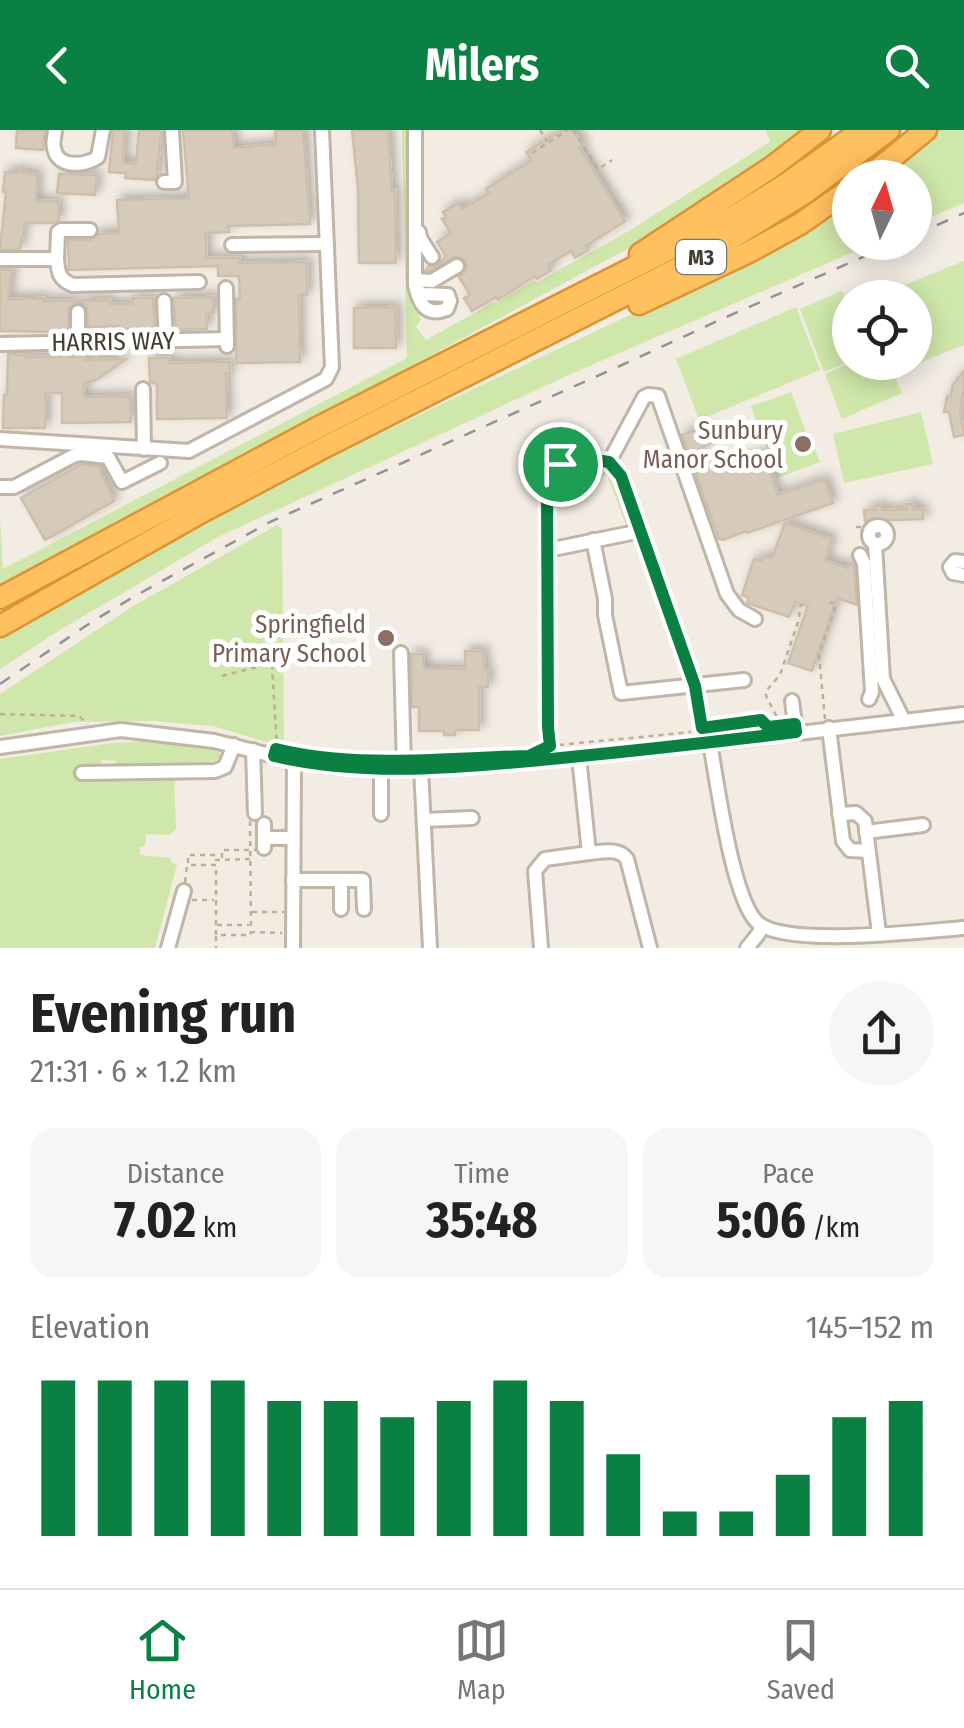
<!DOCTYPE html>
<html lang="en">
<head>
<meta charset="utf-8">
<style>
  body { margin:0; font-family:"Fira Sans Condensed",sans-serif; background:#f6f6f6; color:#222; height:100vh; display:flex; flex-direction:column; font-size:38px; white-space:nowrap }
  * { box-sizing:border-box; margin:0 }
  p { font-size:32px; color:#767676 }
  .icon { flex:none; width:55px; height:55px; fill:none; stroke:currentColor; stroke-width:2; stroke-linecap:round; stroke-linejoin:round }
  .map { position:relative; height:818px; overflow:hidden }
  .panel { display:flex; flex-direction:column; background:#fff; flex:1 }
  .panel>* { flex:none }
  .needle { width:65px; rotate:5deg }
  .buttons { position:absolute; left:832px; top:30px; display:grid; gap:20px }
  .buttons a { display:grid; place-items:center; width:100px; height:100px; border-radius:50%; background:#fff; box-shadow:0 5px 25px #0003; font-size:50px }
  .pin { position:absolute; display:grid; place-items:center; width:85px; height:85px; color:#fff; margin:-42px; border:5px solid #fff; border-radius:50%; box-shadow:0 2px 10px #0007 }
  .round { display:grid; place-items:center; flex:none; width:105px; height:105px; border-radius:52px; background:#f6f6f6 }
  .overview { display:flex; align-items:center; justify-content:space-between; height:170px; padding:0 30px }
  h1 { font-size:55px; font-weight:700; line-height:75px }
  .figures { display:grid; grid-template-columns:repeat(3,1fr); gap:15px; height:170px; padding:10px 30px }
  .figures div { display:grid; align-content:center; border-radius:25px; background:#f6f6f6; text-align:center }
  .figures b { font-size:50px; font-weight:700 }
  .figures small { font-size:28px; font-weight:400 }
  .figures p { font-size:28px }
  .chart { height:280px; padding:20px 30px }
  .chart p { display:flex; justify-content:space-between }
  .chart svg { width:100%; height:180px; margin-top:10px; stroke:#0b8043; stroke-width:6 }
  header { display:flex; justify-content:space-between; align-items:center; height:130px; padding:0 30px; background:#0b8043; color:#fff; font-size:45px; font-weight:700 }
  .tabs { display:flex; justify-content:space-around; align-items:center; height:140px; border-top:2px solid #e0e0e0; background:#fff; font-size:28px; color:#767676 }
  .tabs a { display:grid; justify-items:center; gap:5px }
  .tabs .on { color:#0b8043 }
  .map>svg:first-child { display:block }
  .green { fill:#cfe7aa }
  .building { fill:#d6cabb; stroke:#cebeab; stroke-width:2.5; filter:url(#shadow) }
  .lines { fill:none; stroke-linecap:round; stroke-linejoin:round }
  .minor-casing { stroke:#c0b6a8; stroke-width:18 }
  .highway-casing { stroke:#de9330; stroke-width:25 }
  .path { stroke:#bfae96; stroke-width:2.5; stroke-dasharray:5 5; stroke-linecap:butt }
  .minor { stroke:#fff; stroke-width:12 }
  .highway { stroke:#ffc060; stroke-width:20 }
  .rail { stroke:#939393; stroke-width:2.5; stroke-dasharray:12 12; stroke-linecap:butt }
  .route-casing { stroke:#fff; stroke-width:20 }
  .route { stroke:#0b8043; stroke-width:12 }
  .education-dot { fill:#8d6e63; stroke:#fff; stroke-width:4 }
  .labels { text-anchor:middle; stroke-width:10; stroke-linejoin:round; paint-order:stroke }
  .shield { fill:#fff; stroke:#7b7670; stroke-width:2.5 }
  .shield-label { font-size:22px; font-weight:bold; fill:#433c33 }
  .street-label { font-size:25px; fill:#433c33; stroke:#fff }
  .education-label { font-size:25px; fill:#785e54; stroke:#fff; text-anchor:end }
</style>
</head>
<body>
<header><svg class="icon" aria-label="back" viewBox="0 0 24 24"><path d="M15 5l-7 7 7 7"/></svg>Milers<svg class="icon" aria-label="search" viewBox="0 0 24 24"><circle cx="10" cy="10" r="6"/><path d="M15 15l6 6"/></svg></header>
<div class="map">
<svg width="964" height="818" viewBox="0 0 964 818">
  <defs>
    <filter id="shadow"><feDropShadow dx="4.5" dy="-4.5" stdDeviation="5" flood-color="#0004"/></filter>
  </defs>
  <rect width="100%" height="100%" fill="#f2ece3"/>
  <g class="green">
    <path d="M402 0H412L409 166 421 189 416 197 426 210 492 173H497L533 151 538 152 632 99 771 11 767 5V0H807L673 94 0 459V388L3 439 407 228Z"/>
    <path d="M936 0H964V73L915 94V48H881Z"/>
    <path d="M850 69V112L874 113 571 244 218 407 60 500 0 539V506L211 390 368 309 780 114Z"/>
    <path d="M964 131V215L897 242 893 233 915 232V168L874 167Z"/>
    <path d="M842 161 850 182V231L824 242 800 179Z"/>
    <path d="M796 177 820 240 699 290 676 229Z"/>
    <path d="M851 232 889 233 902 263 842 289 825 244Z"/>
    <path d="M791 262 808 308 811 310 820 332 777 348 751 276Z"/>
    <path d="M921 282 933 334 844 353 833 304Z"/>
    <path d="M609 332 632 392 627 398 607 345 546 363 560 334Z"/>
    <path d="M277 395 282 399 284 617 213 596 154 591 74 592 0 606V564L135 475Z"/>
    <path d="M150 611 219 619 221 627C205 641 142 635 118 636L115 631 102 630 99 636 78 638 79 646 174 645 176 699 169 705 146 704 145 716 140 717V725L171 728V733L177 734 155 818H0V629L113 613Z"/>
  </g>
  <g class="building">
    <path d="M23 0H45L43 20 16 18 17 1 23 2Z"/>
    <path d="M113 0H125L123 33 136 34 139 0H161L157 45 154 50 125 48 126 43 109 42Z"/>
    <path d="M183 0H232L234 18 276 14 275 0H303L310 94 228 96 229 102 206 103V128H239V133L307 132V165H299L300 232 236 233V169H240L239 146H218V136L69 140 68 110H91L99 104 119 103 117 70 189 68Z"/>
    <path d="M352 0H388L392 61 395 60 396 133H359L358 58Z"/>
    <path d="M562 0H573L583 15 579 17 625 91 586 116 588 120 575 128 571 121 548 135 551 140 537 149 535 146 498 170 496 167 472 181 464 168 470 165 459 147 465 142 467 137 463 128 453 127 430 141H425L429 136 438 135 446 126 437 112 451 103 442 89 446 87 443 82 458 73 462 79 489 63 486 59 531 30 526 22Z"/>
    <path d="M16 40 38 45 36 71H58L59 90 54 93H25L20 119H0L6 62H3L5 42 16 43Z"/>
    <path d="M59 44 97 45 95 65 57 63Z"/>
    <path d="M0 139 12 140 8 169 44 168V171L110 170V174H132V168H153L155 199H119V196L88 197 87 178 84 174 77 172 69 178 68 202 0 201Z"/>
    <path d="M213 167 214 183H206L207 199 176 200 173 168Z"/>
    <path d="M396 177V218H354V178Z"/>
    <path d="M8 224 25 225V227H85V230L126 229 98 249 84 254V267L130 266 131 292 62 293V263H46L45 298H3L4 265 7 264Z"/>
    <path d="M149 228H169V233L230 232V244H226L227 288 157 289V254L150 252Z"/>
    <path d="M964 241V259L960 279 964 305 954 307 949 282H944L947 266 951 267 952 256Z"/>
    <path d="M705 296 711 313 698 320 701 326 691 329 682 305Z"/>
    <path d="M763 323 778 365 824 349 833 373 747 403 746 401 723 410 719 409 695 342 717 335 719 339Z"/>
    <path d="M82 334 98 336 114 371 45 410 21 368Z"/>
    <path d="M906 374H913V379H923V389L865 391 864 380H875V376L881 375 882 380H895L906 379Z"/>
    <path d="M785 393 832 409 825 430 847 438 850 433 854 436 857 475 837 468 812 541 788 533 808 476 795 472 789 487 747 473 749 468 742 465 754 429 762 431 764 426 772 428Z"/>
    <path d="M465 521H484V540H488V557H479V600H455V605H444V601H419V577H412L411 524H423L424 538 465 539Z"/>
  </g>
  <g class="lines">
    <defs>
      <g id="minor">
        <path d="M55 0C55 6 52 12 54 18 57 39 86 36 98 27L103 0"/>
        <path d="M415 0V155C419 174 426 187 447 179L450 171 448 165 423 164 416 160"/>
        <path d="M164 52H175L172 0"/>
        <path d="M419 102 420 108 432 127"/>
        <path d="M232 115 327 114"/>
        <path d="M0 129H57C58 142 59 150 73 155L199 152"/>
        <path d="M57 129 58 102 61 100H90"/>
        <path d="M415 150 432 151 457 136"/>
        <path d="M226 158 227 216"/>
        <path d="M164 171 166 210"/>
        <path d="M78 182V212"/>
        <path d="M0 214 227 209"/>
        <path d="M143 259 144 319"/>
        <path d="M0 309 189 321 326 249 332 237 322 0"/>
        <path d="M609 332 644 267 648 265 658 266 727 464 739 480 755 489"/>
        <path d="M0 357H14L73 326 81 324 108 327 122 352 160 333"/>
        <circle cx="878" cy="405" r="9"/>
        <path d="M593 410 605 469V485L621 563 744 550"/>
        <path d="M875 414 883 549 904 591"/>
        <path d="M548 420 641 401"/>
        <path d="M860 425 864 433 872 562 869 569"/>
        <path d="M964 432 955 431 950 437 953 443 964 445"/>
        <path d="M401 523 404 638"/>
        <path d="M792 571 796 602"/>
        <path d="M829 598 843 711 850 720 868 721"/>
        <path d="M710 613C717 651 732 768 757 792 784 818 923 801 964 798"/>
        <path d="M0 617 121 600 214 611 294 631 335 637H458L704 614 964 584"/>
        <path d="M253 620 255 683"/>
        <path d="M552 629 549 597 546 363C550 325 579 326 609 332L621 346 695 556 704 614"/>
        <path d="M381 638V684"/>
        <path d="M421 638 430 818"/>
        <path d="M82 643 215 641 225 637 234 615"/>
        <path d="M839 684 856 683 865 691 879 803"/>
        <path d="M424 690 472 688"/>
        <path d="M866 702 923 695"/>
        <path d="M264 708H293"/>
        <path d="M264 718V694"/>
        <path d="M589 723C602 722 618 717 627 729L650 818"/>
        <path d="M293 750H363L364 779"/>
        <path d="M341 779V750"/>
        <path d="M168 818 184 761"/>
        <path d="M293 818 294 631"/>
        <path d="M541 818 535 741 545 729 589 723 579 627"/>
        <path d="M747 818 759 803 761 796"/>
      </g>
      <g id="highway">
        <path d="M867 48 926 0"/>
        <path d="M640 124 772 37 820 0"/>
        <path d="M639 174 749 122 800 94 850 59"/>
        <path d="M0 468 315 299 733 87 786 54 862 0"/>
        <path d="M0 496 198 384 325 317 706 124 805 63 889 0"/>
      </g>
    </defs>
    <use href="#minor" class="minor-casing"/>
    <use href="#highway" class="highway-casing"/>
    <g class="path">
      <path d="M540 0 547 11"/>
      <path d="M573 0 598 39 612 30"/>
      <path d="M532 23 568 0"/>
      <path d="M856 397H862L863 406H867"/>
      <path d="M273 534 277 516"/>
      <path d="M222 546 265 535 272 536 277 616"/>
      <path d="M0 584 79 586 87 594"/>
      <path d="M825 589 819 525 836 475 830 472"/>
      <path d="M781 595 766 566V561L780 545 798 492 801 474"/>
      <path d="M712 596 761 590 766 596"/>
      <path d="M559 615 691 602"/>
      <path d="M250 691 251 802 282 803"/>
      <path d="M222 728V720H256"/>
      <path d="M250 729 216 730V725H188V735H216V805H250L251 802"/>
      <path d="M185 752 187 736"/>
      <path d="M192 770H214"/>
      <path d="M252 782H284"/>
      <path d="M217 795H249"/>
      <path d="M216 806V818"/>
    </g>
    <use href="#minor" class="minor"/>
    <use href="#highway" class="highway"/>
    <g class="rail">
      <path d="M915 105 964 83"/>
      <path d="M0 554 93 491 135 466 270 392 622 235 724 188 897 112"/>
    </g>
  </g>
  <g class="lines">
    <defs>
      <path id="route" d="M580 328 609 332 621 346 695 556 702 598 761 590 768 597 795 594 796 602C715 612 633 621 551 629 459 638 365 647 274 626L276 619C359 639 445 628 529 626L550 616 548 597 547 353C554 338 563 331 580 328Z"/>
    </defs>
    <use href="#route" class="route-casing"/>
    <use href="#route" class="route"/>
  </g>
  <g class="education-dot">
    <circle cx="803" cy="314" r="10"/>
    <circle cx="386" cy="508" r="10"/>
  </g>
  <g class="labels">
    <rect class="shield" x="676" y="110" width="50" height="34" rx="8"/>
    <g class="shield-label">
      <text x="701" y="135">M3</text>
    </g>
    <g class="street-label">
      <text transform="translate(113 211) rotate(-1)" y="9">HARRIS WAY</text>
    </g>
    <g class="education-label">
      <text x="783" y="309">Sunbury<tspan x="783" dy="29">Manor School</tspan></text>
      <text x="366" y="503">Springfield<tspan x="366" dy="29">Primary School</tspan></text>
    </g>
  </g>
</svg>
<div class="buttons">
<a><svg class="needle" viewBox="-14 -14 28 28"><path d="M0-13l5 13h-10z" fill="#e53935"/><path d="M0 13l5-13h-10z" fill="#767676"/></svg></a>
<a><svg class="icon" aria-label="locate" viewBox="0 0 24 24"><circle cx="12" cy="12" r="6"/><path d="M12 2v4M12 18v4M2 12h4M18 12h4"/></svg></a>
</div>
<div class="pin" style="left:560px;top:334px;background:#1e9e55"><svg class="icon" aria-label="arrive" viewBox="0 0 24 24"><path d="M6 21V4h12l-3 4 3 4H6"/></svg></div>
</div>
<section class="panel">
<div class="overview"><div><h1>Evening run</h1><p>21:31 · 6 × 1.2 km</p></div><a class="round"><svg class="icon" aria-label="share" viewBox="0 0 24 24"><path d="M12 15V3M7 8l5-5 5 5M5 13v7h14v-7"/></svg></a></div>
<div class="figures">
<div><p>Distance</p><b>7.02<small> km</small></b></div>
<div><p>Time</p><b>35:48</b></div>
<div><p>Pace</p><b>5:06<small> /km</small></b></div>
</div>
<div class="chart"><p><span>Elevation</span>145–152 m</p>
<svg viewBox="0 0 160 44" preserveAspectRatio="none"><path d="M5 44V6M15 44V6M25 44V6M35 44V6M45 44V11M55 44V11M65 44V15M75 44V11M85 44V6M95 44V11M105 44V24M115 44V38M125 44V38M135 44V29M145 44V15M155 44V11"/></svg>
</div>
</section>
<nav class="tabs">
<a class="on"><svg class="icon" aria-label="home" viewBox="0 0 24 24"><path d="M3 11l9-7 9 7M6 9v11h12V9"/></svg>Home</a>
<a><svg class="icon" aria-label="map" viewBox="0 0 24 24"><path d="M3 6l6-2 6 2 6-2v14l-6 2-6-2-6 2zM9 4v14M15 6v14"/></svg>Map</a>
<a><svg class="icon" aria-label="saved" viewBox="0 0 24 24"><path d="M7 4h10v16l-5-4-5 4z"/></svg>Saved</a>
</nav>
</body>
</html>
